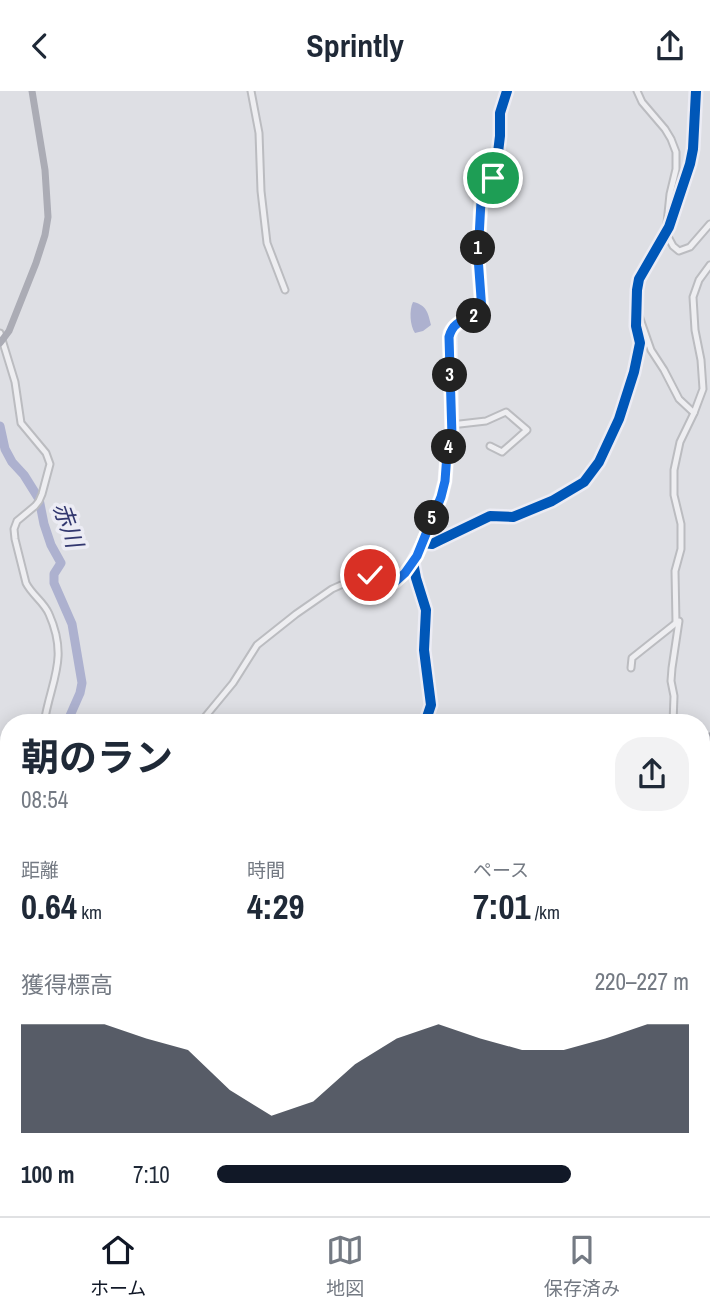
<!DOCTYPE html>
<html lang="ja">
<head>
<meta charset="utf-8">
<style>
  body { margin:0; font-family:"Archivo Narrow","Noto Sans JP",sans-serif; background:#f2f2f3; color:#1f2937; height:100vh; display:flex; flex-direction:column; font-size:26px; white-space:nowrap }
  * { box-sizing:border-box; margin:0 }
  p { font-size:23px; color:#747a83 }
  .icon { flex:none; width:38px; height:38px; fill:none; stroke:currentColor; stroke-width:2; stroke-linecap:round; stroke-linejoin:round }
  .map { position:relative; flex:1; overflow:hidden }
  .details { position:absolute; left:0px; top:623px; width:710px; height:502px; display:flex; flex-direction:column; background:#fff; border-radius:28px 28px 0 0; box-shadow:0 4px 18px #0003 }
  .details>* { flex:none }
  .pin { position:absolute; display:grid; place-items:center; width:60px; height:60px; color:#fff; margin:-30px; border:4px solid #fff; border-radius:50%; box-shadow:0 2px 7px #0007 }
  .km { position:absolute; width:35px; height:35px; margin:-18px; border-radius:50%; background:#222; color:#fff; font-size:19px; line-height:35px; text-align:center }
  .round { display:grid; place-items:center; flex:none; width:74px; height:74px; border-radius:28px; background:#f2f2f3 }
  .overview { display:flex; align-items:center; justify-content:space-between; height:119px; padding:0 21px }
  h1 { font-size:38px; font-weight:700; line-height:52px }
  .figures { display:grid; grid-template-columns:repeat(3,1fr); gap:10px; height:119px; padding:7px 21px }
  .figures div { display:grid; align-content:center }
  .figures b { font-size:35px; font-weight:700 }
  .figures small { font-size:19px; font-weight:400 }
  .figures p { font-size:19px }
  .chart { height:196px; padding:14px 21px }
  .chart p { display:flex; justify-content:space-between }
  .chart svg { width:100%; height:126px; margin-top:7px; fill:#111827; opacity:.7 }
  ul { padding:0 21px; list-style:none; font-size:23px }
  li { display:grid; grid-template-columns:112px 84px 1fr; align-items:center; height:52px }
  li i { height:18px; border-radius:9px; background:#111827 }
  header { display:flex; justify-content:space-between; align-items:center; height:91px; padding:0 21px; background:#fff; font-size:32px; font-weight:700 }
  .tab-bar { display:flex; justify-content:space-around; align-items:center; height:98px; border-top:2px solid #e0e1e3; background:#fff; font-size:19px; color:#747a83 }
  .tab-bar a { display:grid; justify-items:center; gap:4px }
  .tab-bar .current { color:#111827 }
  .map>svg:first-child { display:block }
  .green { fill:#ccd7d0 }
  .water { fill:#adb1cf }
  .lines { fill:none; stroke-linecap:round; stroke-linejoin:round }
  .stream { stroke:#adb1cf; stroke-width:2 }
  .river { stroke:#adb1cf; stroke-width:9 }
  .street-casing { stroke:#bbbcc0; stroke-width:9 }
  .street { stroke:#eeeef1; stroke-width:5 }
  .secondary { stroke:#abacb5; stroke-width:7 }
  .cycleway-casing { stroke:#ececf4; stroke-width:15 }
  .cycleway { stroke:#0057b8; stroke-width:10 }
  .route-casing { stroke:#fff; stroke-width:14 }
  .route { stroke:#1a73e8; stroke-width:9 }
  .labels { text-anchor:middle; stroke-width:7; stroke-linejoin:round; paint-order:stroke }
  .water-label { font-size:23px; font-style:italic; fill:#32376f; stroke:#ececf4 }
</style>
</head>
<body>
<header><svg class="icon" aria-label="back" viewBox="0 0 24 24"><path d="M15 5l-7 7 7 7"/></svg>Sprintly<svg class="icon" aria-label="share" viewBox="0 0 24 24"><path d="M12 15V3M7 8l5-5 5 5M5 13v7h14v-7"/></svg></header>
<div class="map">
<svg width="710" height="1125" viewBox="0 0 710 1125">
  <rect width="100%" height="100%" fill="#dedfe4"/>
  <g class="green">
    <path d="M0 1060 9 1065V1116L0 1106Z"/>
    <path d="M9 1117H98L119 1125H19Z"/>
  </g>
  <path class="water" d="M413 211C427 214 428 222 431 234L423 240 415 242C410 235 409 219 413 211Z"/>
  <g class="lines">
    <g class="stream">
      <path d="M702 966 710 973"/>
      <path d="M0 1034 9 1036"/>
      <path d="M127 1116 139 1125"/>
    </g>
    <g class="river">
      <path d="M0 335 5 358 12 371 24 384 39 408 44 433 51 454 61 472 54 483V492L72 533 82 592 80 602 69 627V632"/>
      <path d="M702 698 710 695"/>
    </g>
    <defs>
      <g id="street">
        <path d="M251 0 259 42 261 100 267 152 285 199"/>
        <path d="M637 0 642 11 665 38 671 48 676 61V78L670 103 666 142 673 155 679 160 690 156 710 133"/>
        <path d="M637 219 651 259 664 279 679 308 694 322"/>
        <path d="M0 242 15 291 21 332 46 362 50 373 42 403 39 410 35 415 17 430 14 438 15 448 26 492C32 504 44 511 49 523 69 568 51 589 44 632"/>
        <path d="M451 334 486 330 506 321 527 339 502 361 490 355"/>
        <path d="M423 452 432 453 438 450 490 425 513 426 552 410 584 391 599 371 619 328 634 281 640 252 636 235 637 199 639 188 669 136 690 73 693 58 696 0"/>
        <path d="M631 577 632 567 676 532"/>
        <path d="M200 632 233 592 257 554 296 523 332 498 361 485 370 484 388 490 395 491 405 482 413 471"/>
        <path d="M425 632 431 614 424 559 426 519 416 487 413 471 423 452 441 406 445 390 447 363 452 345 450 242C457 227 473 230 482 220L478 166 481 110 496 78 500 45V22L507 0"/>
        <path d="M673 632 674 605 671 590 672 577 679 530 676 532 675 480 681 458V433L674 404V379L680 351 694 322 703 298 701 269 695 239 693 206 699 189 710 174"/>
        <path d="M702 654H704L710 659"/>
        <path d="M702 921 710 913"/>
        <path d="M702 993H710"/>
        <path d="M193 1116 196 1125"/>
        <path d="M341 1116 352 1125"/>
      </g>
    </defs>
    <use href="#street" class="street-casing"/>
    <use href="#street" class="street"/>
    <g class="secondary">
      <path d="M0 252 9 240 36 172 45 144 48 126 45 79 32 0"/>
      <path d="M702 656 710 645"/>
      <path d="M702 812 710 808"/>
      <path d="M0 985H9"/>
    </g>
    <defs>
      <g id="cycleway">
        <path d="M423 452 432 453 438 450 490 425 513 426 552 410 584 391 599 371 619 328 634 281 640 252 636 235 637 199 639 188 669 136 690 73 693 58 696 0"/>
        <path d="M425 632 431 614 424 559 426 519 416 487 413 471 423 452 441 406 445 390 447 363 452 345 450 242C457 227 473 230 482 220L478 166 481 110 496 78 500 45V22L507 0"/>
      </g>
    </defs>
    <use href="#cycleway" class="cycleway-casing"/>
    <use href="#cycleway" class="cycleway"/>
  </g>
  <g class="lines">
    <defs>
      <path id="route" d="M370 484 391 491H395L405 482 417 465 441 406 445 390 447 363 452 345 449 246C455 224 471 233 482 220L478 166 481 110 493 87"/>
    </defs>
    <use href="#route" class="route-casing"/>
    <use href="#route" class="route"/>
  </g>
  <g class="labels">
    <g class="water-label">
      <text transform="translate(68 434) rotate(71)" y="8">赤川</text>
    </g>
  </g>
</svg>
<div class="pin" style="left:493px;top:87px;background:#1e9e55"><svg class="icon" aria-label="arrive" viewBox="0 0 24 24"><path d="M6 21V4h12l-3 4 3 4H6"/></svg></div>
<div class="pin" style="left:370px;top:484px;background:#d93025"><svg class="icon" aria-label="check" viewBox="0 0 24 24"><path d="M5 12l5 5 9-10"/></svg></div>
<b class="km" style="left:478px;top:157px">1</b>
<b class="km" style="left:474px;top:225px">2</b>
<b class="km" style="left:450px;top:284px">3</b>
<b class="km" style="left:449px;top:356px">4</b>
<b class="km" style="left:432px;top:427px">5</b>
<section class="details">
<div class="overview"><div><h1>朝のラン</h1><p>08:54</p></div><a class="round"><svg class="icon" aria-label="share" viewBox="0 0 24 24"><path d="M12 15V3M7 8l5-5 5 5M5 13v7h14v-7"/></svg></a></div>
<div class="figures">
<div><p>距離</p><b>0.64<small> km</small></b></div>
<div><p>時間</p><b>4:29</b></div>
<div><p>ペース</p><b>7:01<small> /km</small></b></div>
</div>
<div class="chart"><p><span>獲得標高</span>220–227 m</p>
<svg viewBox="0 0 160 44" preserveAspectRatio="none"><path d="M0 44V6L10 6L20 6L30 11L40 15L50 29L60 38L70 33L80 20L90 11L100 6L110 11L120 15L130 15L140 11L150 6L160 6V44z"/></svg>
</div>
<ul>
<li><b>100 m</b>7:10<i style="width:75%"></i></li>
</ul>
</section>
</div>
<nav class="tab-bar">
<a class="current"><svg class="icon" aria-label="home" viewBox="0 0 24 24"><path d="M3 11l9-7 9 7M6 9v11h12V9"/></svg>ホーム</a>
<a><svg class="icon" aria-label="map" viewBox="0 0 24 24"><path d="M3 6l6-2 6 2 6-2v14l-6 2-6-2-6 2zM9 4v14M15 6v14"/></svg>地図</a>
<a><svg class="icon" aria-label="saved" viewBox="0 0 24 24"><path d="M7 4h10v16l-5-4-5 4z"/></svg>保存済み</a>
</nav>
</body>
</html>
